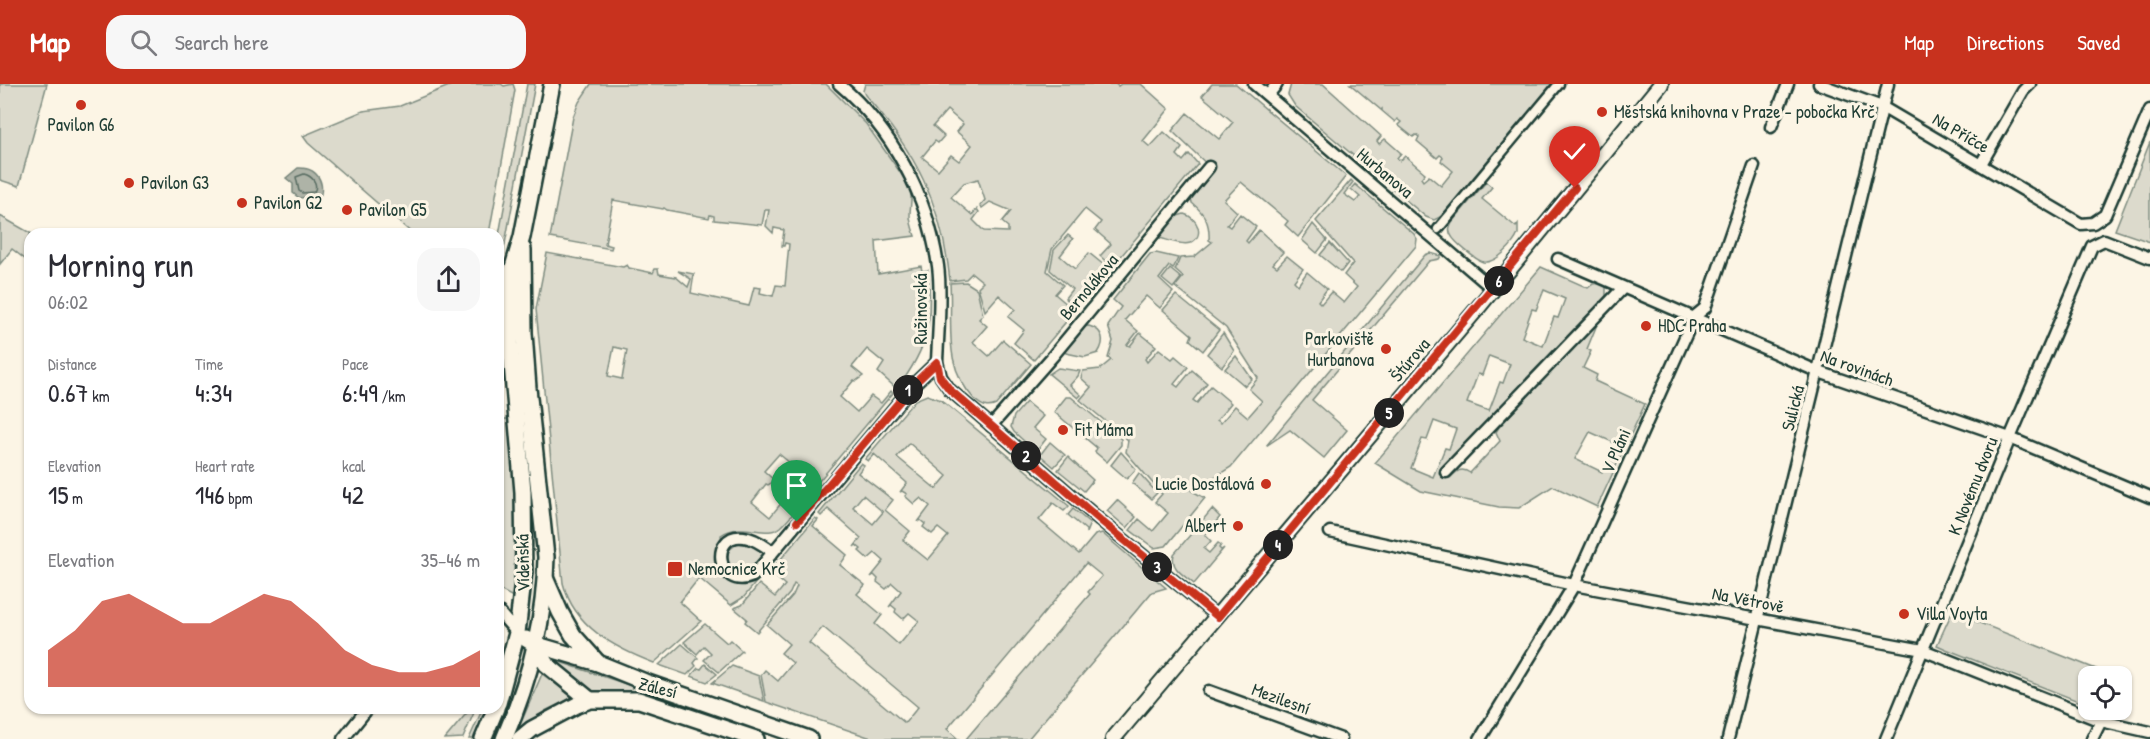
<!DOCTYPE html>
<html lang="en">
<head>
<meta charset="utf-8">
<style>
  body { margin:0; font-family:"Patrick Hand",sans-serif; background:#f7f7f7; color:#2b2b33; height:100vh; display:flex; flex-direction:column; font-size:22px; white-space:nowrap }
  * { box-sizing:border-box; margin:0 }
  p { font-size:20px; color:#7c7c81 }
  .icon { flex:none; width:33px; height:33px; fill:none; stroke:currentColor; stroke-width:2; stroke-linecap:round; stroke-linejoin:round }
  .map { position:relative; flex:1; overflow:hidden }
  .drawer { position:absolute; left:24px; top:144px; width:480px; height:486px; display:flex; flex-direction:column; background:#fff; border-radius:18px; box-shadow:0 2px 4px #0004 }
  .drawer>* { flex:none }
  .controls { position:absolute; left:2078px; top:582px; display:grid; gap:12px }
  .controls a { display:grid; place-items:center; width:54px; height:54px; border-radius:12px; background:#fff; box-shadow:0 2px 4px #0004; font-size:30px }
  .pin { position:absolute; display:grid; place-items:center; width:51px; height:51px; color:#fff; margin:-62px -26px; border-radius:50% 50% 50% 0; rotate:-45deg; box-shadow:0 0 6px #0007 }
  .pin .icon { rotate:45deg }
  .km { position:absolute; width:30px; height:30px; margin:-15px; border-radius:50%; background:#222; color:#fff; font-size:16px; line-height:30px; text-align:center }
  .round { display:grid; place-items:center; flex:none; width:63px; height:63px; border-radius:18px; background:#f7f7f7 }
  .overview { display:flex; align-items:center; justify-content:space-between; height:102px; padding:0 24px }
  h1 { font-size:33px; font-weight:600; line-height:45px }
  .metrics { display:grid; grid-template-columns:repeat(3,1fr); gap:9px; height:102px; padding:6px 24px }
  .metrics div { display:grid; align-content:center }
  .metrics b { font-size:26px; font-weight:600 }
  .metrics small { font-size:16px; font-weight:400 }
  .metrics p { font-size:16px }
  .chart { height:168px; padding:12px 24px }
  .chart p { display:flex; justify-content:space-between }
  .chart svg { width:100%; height:108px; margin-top:6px; fill:#c8321e; opacity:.7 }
  header { display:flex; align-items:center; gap:36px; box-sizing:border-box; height:84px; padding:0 30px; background:#c8321e; color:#fff }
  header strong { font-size:28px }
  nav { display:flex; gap:33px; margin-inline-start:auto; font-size:21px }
  .search { width:420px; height:54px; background:#f7f7f7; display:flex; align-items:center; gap:15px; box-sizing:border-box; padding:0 21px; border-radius:18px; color:#7c7c81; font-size:22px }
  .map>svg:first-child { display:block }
  .green { fill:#dcdacc; stroke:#7e8c80; stroke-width:1.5; fill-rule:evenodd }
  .water { fill:#aeb3a7; stroke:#758479; stroke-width:1.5 }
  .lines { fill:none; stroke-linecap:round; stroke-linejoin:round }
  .shore { stroke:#586c62; stroke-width:1.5 }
  .pedestrian-casing { stroke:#1f3d34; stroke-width:13 }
  .minor-casing { stroke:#1f3d34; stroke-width:15 }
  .tertiary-casing { stroke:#1f3d34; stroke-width:18 }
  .secondary-casing { stroke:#1f3d34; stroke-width:20 }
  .pedestrian { stroke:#fcf5e5; stroke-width:8 }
  .minor { stroke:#fcf5e5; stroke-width:10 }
  .tertiary { stroke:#fcf5e5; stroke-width:14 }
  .secondary { stroke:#fcf5e5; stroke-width:15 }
  .route-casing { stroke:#fff; stroke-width:12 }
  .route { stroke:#c8321e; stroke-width:8 }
  .poi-dot { fill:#c8321e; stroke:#fcf5e5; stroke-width:2 }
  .labels { text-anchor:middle; stroke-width:6; stroke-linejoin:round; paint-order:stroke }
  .poi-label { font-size:18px; fill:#1f3d34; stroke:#fcf5e5; text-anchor:start }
  .street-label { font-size:18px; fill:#1f3d34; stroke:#fcf5e5 }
</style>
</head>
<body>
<header>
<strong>Map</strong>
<div class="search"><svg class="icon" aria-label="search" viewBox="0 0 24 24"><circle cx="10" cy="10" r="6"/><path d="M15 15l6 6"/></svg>Search here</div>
<nav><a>Map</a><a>Directions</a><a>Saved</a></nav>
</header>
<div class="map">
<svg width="2150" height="655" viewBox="0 0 2150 655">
  <rect width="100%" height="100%" fill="#fcf5e5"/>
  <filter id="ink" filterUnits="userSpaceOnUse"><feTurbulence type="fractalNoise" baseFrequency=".0167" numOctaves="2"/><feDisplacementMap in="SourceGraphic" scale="12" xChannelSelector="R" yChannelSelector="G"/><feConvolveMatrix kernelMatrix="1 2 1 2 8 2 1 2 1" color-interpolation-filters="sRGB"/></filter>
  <g filter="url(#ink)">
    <g class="green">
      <path d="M0 0H47L19 102 0 96Z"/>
      <path d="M454 0H501L504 2 513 0 515 6 489 150H413L308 59 303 52 363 27 400 22Z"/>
      <path d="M527 0H535L498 197V156Z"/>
      <path d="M591 0H826L866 40 907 98C914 116 910 116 910 132 910 138 913 146 915 152L876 157 878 190 921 182 922 187 928 186C933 239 929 262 897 305L878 288 884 279 867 265 852 283 863 292 856 297 854 296 840 313 857 328 871 312 881 319 891 307 893 309 809 409 790 392 796 384 779 370 764 387 775 397 768 401 766 400 752 418 770 433 783 417 793 424 803 412 806 413C798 423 790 435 781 443 766 455 743 436 721 451L722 458 717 478C723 499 739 502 757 497L744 513 731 521 699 494 680 518 701 537 654 579C615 564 574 543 563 499L536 225 547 169 623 183 627 181 629 184 653 189 655 185H658L659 190 676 193 688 203 691 195 678 187 694 190 691 209 749 222 754 203 761 204 760 209 773 212 776 201 785 202 789 160 785 159 784 162H782L784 146 774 144 773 149 766 142 769 126H765L762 141 714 136V132L710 131 709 134 667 126 664 124 663 125 613 116 605 160 612 162 611 165 550 154 573 33 579 18ZM614 263 627 266 622 295 608 292Z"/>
      <path d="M865 0H1115L1118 2 1121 0H1141L1169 25 1143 57 1150 63 1164 48 1182 64 1177 71 1183 77 1189 70 1198 80 1112 183 1100 172 1111 160 1095 146 1101 138 1085 125 1052 165 1047 187 1063 201 1055 210 1075 227 1034 276 1014 259 1024 246 1008 233 1015 225 999 211 985 227 978 203 983 198 972 189 966 195 950 197C942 120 916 68 865 11L863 7ZM947 26 963 40 957 48 972 61 959 77 951 71 938 86 922 73 935 57 938 59 944 52 933 42ZM978 95 985 116 980 122 982 124 990 118 1011 127 1002 138 1008 143V148L984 147 973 136 979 128 977 125 972 131 951 113 964 99Z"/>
      <path d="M1212 0H1236L1346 92 1298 153 1285 141 1288 137 1241 98 1224 116 1237 128 1227 141 1230 143 1240 130 1256 143 1246 157 1248 159 1259 146 1283 168 1273 180 1277 183 1287 172 1303 185 1294 197 1298 201 1307 188 1327 205 1318 217 1321 220 1331 208 1344 219 1357 203 1344 191 1353 179 1316 137 1351 96 1353 98 1344 110 1355 118 1360 113 1351 105 1355 100 1414 150 1417 155 1416 162 1231 383 1192 407 1205 414 1166 462 1154 464 1130 446 1139 435 1153 447 1168 429 1155 418 1162 410 1126 368 1128 356 1080 316 1091 303 1081 294 1083 287 1100 285 1111 276 1108 274 1113 257 1108 242 1121 223 1113 216 1150 170 1156 169 1178 174 1173 185 1169 182 1159 195 1173 208 1160 224 1146 212 1125 236 1138 247 1127 261 1130 262 1140 249 1156 262 1145 275 1147 278 1159 265 1172 275 1175 272 1188 283 1174 300 1178 303 1192 286 1207 299 1193 316 1197 319 1211 302 1231 319 1217 336 1221 339 1235 322 1248 333 1262 317 1249 305 1258 294 1226 244 1175 203 1183 193 1175 186 1180 174 1194 173 1212 158 1209 156C1210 139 1205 130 1192 119L1191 114 1213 86 1172 47 1187 29 1219 55 1233 38 1202 12Z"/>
      <path d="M1291 0H1323L1381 52 1377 57 1379 60 1385 55 1401 69 1397 74 1400 77 1405 72 1425 89 1421 94 1423 97 1429 92 1441 102 1453 87 1441 77 1443 73 1440 71 1437 74 1417 57 1419 53 1416 51 1413 53 1398 41 1401 38 1397 35 1395 38 1382 27V25L1381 26 1350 0H1552L1442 132 1434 136 1426 133 1295 22 1288 11Z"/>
      <path d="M2150 58V158L2115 146Z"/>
      <path d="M1486 98 1492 103 1482 115 1516 143 1518 140V150C1514 160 1496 180 1483 178 1476 176 1454 158 1451 151 1448 146 1450 142 1452 138Z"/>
      <path d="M1184 130C1197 133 1206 152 1190 159 1182 162 1168 156 1160 154L1158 151 1174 133Z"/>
      <path d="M0 132 32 150H30V179L12 165 0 180Z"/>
      <path d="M1313 140 1327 156 1317 169 1302 156Z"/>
      <path d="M1068 151 1073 155 1060 172 1075 185 1089 169 1110 186 1077 224 1065 214 1072 205 1050 186 1054 166Z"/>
      <path d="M1330 159 1348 179 1341 188 1320 171Z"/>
      <path d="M1430 169 1441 172 1439 175 1429 177 1312 316 1347 346 1324 374 1290 346 1266 362 1425 171Z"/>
      <path d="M1541 183 1588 204 1593 200 1601 199 1606 203V212L1442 386 1450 394C1457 387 1461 383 1470 389L1500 357 1496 348 1499 343 1598 238 1587 265 1591 267 1583 284 1597 291 1595 297 1645 320 1597 423 1553 402 1519 424 1499 423 1421 407 1375 379ZM1544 206 1565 215 1558 234 1554 233 1543 262 1522 253 1532 225 1536 226ZM1489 272 1510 280 1503 299 1500 298 1489 327 1467 319 1478 290 1482 291ZM1434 337 1456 345 1449 365 1445 364 1433 393 1411 384 1422 355 1427 356ZM1590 348 1617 360 1602 388 1575 375Z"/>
      <path d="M1170 185 1181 194 1173 204 1162 195Z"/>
      <path d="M966 198 977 205 983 231 979 235 987 242 973 258 989 272 1003 256 1031 280 996 321C987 325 982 322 975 316 942 281 953 243 950 199Z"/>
      <path d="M1176 211 1219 246 1203 267 1190 256 1192 251 1163 226Z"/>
      <path d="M1089 242C1103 246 1106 257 1098 269L1085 273 1066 269 1064 266 1082 243Z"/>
      <path d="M1223 249 1234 267 1222 283 1207 270Z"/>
      <path d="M1236 272 1252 295 1245 302 1225 285Z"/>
      <path d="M1058 284 1080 287 1078 292 1070 301 1081 311 1078 314 1049 290Z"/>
      <path d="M927 311 941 316 1069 422 1064 427 1053 419 1039 436 1079 470 1095 451 1102 449 1166 504 1152 508 1028 655H966L1090 510 1088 508 1102 492 1086 479 947 645 958 655H874L766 618 761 591 765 586 778 597 793 579 781 569 789 560 767 541 793 511 797 502 794 500 790 509 757 548 745 538 747 535 734 524 742 521 759 500 775 513 785 501 770 488 815 434 818 436 813 442 847 471 840 481 865 501 857 510 882 531 875 540 899 561 919 537 909 529 903 535 895 528 896 525 891 521 889 523 901 507 892 499 886 505 877 498 878 495 874 491 871 493 884 477 875 469 868 475 859 467 861 465 856 461 854 463 861 454 828 425 821 432 819 430 861 379 864 381 858 389 893 416 885 426 910 447 903 456 928 476 948 452 938 444 932 450 923 443 925 440 920 436 918 438 930 422 921 414 914 420 905 412 907 410 902 407 900 408 907 399 874 370 868 377 865 375 915 316ZM909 359 947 392 936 405 897 373ZM863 411 883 428 873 440 853 423ZM823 543 918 623 905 639 809 559Z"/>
      <path d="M1066 313H1071L1121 355V361L1107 378 1095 368 1097 364 1054 328Z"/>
      <path d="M1026 318 1043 332 1033 344 1046 355 1036 368 1014 348 1011 343 1014 332Z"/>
      <path d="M498 335H512L517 419 513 513 498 505Z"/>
      <path d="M1050 358 1065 371 1054 383 1040 371Z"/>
      <path d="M1121 368 1136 385 1127 395 1111 381Z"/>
      <path d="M1068 373 1093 396 1084 407 1058 386Z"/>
      <path d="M1139 389 1157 409 1151 415 1132 399Z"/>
      <path d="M1117 416 1136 433 1127 444 1107 427Z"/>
      <path d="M1073 425 1090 439 1086 449V446L1068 431Z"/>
      <path d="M1212 425 1220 433 1205 451 1211 457 1204 465 1209 469 1218 459 1221 461 1219 464 1221 466 1224 464 1194 500C1184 491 1170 485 1174 470Z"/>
      <path d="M738 459 766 463 767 468C762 474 757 483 750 487 735 497 724 479 729 466Z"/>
      <path d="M1952 528 2106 589 2105 592H2088V621L1946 565 1937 561Z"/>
      <path d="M705 540 727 559 730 556 742 567 719 588 704 576 711 569 704 562 697 570 684 558Z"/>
      <path d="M682 560 698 574 694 579 696 582 687 591 659 581Z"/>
      <path d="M545 573 632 602 631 609 592 610Z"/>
      <path d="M705 580 717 590 707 598 691 592 698 584 701 585Z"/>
      <path d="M732 582 759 592 764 617 712 599Z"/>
      <path d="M542 590 574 613 545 627 517 648Z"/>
      <path d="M471 624H476L463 654 445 655Z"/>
      <path d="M483 624H487L476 651 473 655H469Z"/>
    </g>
    <path class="water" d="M298 84C320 83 328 104 316 120L308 113 299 114 293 109V100L286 94Z"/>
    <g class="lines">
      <path class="shore" d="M304 90C312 92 319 100 314 108L302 109 299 107 296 93Z"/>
      <defs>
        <path id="pedestrian" d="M1438 145 1559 0"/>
        <g id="minor">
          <path d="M839 0C892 45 928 112 938 182 942 211 938 249 937 278L941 293 950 306 1100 436 1218 533"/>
          <path d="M1254 0 1493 205"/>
          <path d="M1819 0 1882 23 2081 140 2093 139 2105 131 2150 26"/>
          <path d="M1268 11 1277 0"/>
          <path d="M1771 43 1788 0"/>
          <path d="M1981 80 2023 7 2030 0"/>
          <path d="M1558 175 1819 288 2010 354 2150 413"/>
          <path d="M498 257 506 217"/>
          <path d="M991 342 1052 273 1209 83"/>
          <path d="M1446 388 1623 204"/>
          <path d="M1330 448 1574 501 1923 566 2101 637 2150 648"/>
          <path d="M773 468C765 462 754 454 744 453 709 448 716 508 753 492L915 299 937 278"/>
          <path d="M498 527 517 549"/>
          <path d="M1209 607 1341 655"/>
          <path d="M343 655 368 624"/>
          <path d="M1480 655 1574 501 1694 233 1705 224 1754 82"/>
          <path d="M1728 655 1888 0"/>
          <path d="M1886 655 2010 354 2092 162 2104 156 2150 174"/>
          <path d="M2092 655 2101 637"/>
        </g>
        <path id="tertiary" d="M1113 655 1477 225 1661 0"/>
        <g id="secondary">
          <path d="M546 496 560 528 573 551 598 579"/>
          <path d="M526 555 534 560 598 579 645 598 809 655"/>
          <path d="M534 560 546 580 590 616"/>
          <path d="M498 619 517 549 524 488 523 408 510 256 511 190 522 153 552 0"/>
          <path d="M483 655 496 624"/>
          <path d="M504 655C529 598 545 536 546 473L528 304 524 249 523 165"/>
          <path d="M520 655 532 645 577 621 590 616H639L756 655"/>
        </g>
      </defs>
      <use href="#pedestrian" class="pedestrian-casing"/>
      <use href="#minor" class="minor-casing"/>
      <use href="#tertiary" class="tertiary-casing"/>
      <use href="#secondary" class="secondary-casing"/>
      <use href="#pedestrian" class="pedestrian"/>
      <use href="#minor" class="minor"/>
      <use href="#tertiary" class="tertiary"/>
      <use href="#secondary" class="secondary"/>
    </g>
  </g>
  <g class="lines" filter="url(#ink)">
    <defs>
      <path id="route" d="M797 438 915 299 937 278 940 293 950 306 1100 436 1218 533 1575 104"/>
    </defs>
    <use href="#route" class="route-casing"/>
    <use href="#route" class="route"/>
  </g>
  <g class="poi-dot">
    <circle cx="81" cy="21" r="6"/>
    <circle cx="1602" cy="28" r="6"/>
    <circle cx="129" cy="99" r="6"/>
    <circle cx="242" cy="119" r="6"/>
    <circle cx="347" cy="126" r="6"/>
    <circle cx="1646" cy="242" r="6"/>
    <circle cx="1386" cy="265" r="6"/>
    <circle cx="1063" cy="346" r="6"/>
    <circle cx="1266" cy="400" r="6"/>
    <circle cx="1238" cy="442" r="6"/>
    <rect x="667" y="477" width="16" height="16" rx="3"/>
    <circle cx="1904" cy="530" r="6"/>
  </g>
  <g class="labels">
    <g class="poi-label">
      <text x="1614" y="34">Městská knihovna v Praze - pobočka Krč</text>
      <text x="81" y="47" text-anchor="middle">Pavilon G6</text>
      <text x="141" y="105">Pavilon G3</text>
      <text x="254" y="125">Pavilon G2</text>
      <text x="359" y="132">Pavilon G5</text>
      <text x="1658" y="248">HDC Praha</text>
      <text x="1374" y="261" text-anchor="end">Parkoviště<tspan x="1374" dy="21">Hurbanova</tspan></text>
      <text x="1075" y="352">Fit Máma</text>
      <text x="1254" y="406" text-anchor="end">Lucie Dostálová</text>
      <text x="1226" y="448" text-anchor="end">Albert</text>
      <text x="688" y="491">Nemocnice Krč</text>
      <text x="1916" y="536">Villa Voyta</text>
    </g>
    <g class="street-label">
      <text transform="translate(1961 49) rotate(30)" y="6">Na Příčce</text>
      <text transform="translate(1385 89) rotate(40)" y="6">Hurbanova</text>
      <text transform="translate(1089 203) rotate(-50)" y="6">Bernolákova</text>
      <text transform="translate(921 225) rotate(-90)" y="6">Ružinovská</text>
      <text transform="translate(1410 276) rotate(-50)" y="6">Štúrova</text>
      <text transform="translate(1857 284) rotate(20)" y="6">Na rovinách</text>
      <text transform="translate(1793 324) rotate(-76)" y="6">Sulická</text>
      <text transform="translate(1616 367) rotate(-66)" y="6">V Pláni</text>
      <text transform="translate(1973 402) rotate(-68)" y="6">K Novému dvoru</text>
      <text transform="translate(523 479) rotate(-91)" y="6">Vídeňská</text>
      <text transform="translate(1748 516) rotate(11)" y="6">Na Větrově</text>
      <text transform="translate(658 604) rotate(14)" y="6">Zálesí</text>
      <text transform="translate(1281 615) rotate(20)" y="6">Mezilesní</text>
    </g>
  </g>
</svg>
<div class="controls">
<a><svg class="icon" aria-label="locate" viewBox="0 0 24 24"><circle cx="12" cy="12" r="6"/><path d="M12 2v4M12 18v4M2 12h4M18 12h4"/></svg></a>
</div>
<div class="pin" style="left:797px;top:438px;background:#1e9e55"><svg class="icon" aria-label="arrive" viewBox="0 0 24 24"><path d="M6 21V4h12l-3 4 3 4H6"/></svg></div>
<div class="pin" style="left:1575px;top:104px;background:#d93025"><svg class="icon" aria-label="check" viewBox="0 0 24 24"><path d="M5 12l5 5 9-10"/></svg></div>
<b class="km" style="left:908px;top:306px">1</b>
<b class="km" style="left:1026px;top:372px">2</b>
<b class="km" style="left:1157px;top:483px">3</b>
<b class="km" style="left:1278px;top:461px">4</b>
<b class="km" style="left:1389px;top:329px">5</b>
<b class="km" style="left:1499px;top:197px">6</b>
<section class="drawer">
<div class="overview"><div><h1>Morning run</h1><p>06:02</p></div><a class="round"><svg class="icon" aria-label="share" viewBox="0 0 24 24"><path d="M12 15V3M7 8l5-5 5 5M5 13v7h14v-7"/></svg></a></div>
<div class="metrics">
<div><p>Distance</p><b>0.67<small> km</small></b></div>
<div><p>Time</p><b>4:34</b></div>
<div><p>Pace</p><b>6:49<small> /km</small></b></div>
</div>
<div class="metrics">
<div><p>Elevation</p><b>15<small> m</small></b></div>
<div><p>Heart rate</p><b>146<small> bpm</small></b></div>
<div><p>kcal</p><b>42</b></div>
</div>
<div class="chart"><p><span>Elevation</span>35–46 m</p>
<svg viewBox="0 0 160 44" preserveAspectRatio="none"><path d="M0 44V29L10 21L20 9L30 6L40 12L50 18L60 18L70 12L80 6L90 9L100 18L110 29L120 35L130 38L140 38L150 35L160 29V44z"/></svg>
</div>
</section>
</div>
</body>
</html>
